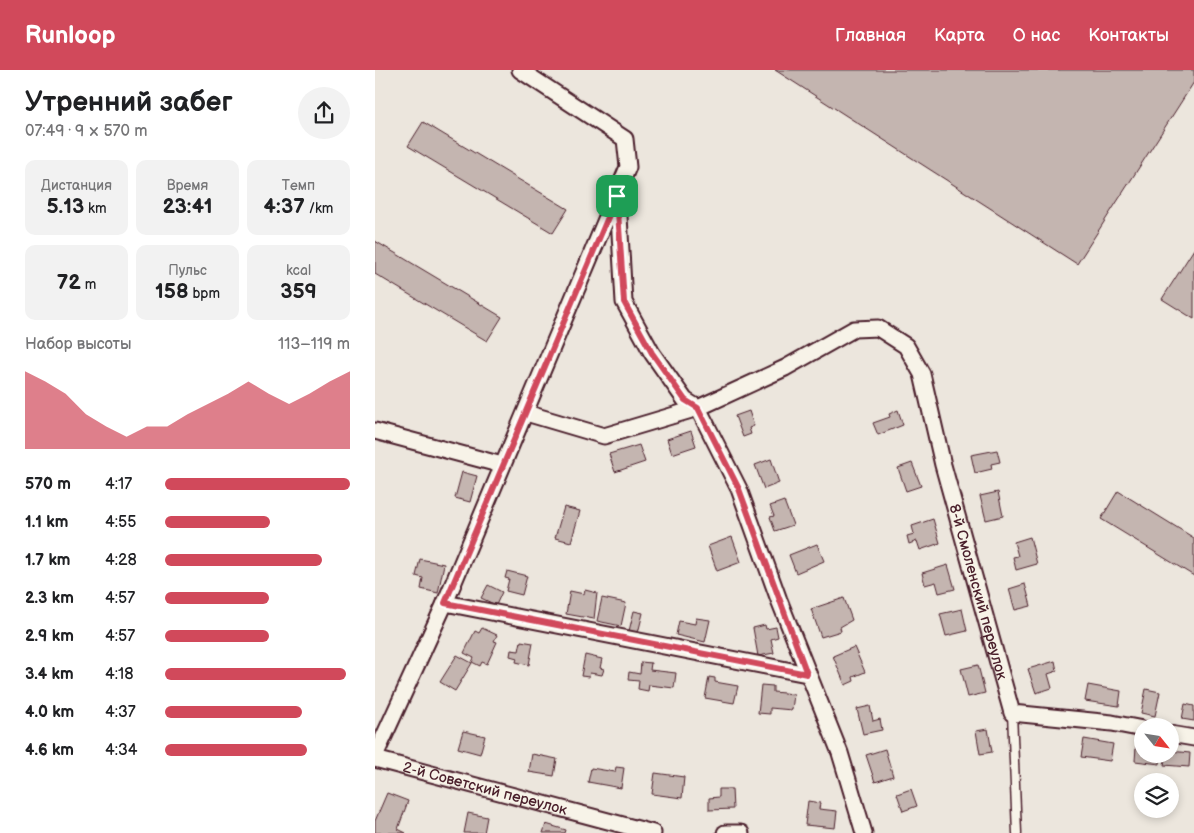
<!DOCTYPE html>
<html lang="ru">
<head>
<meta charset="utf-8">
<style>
  body { margin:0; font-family:"Balsamiq Sans",sans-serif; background:#f2f2f2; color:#202124; height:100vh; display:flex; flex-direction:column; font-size:19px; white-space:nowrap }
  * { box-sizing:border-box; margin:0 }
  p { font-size:16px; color:#757577 }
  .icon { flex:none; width:28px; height:28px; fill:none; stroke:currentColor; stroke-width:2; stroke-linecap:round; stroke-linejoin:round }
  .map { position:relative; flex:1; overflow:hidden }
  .side { display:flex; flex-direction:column; background:#fff; width:375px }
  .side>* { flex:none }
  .needle { width:32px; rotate:120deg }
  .buttons { position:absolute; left:759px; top:648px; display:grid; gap:10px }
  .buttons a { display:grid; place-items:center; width:45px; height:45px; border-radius:50%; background:#fff; box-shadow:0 2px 8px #0003; font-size:25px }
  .pin { position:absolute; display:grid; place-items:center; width:42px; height:42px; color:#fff; margin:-21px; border-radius:10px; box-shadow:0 2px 8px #0006 }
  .round { display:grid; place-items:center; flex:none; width:52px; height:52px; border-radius:26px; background:#f2f2f2 }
  .summary { display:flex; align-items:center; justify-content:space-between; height:85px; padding:0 25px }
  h1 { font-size:28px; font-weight:800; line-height:38px }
  .figures { display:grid; grid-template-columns:repeat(3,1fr); gap:8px; height:85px; padding:5px 25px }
  .figures div { display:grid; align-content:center; border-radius:10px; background:#f2f2f2; text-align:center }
  .figures b { font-size:21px; font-weight:800 }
  .figures small { font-size:14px; font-weight:400 }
  .figures p { font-size:14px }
  .chart { height:140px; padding:10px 25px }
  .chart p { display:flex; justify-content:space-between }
  .chart svg { width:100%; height:90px; margin-top:5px; fill:#d1495b; opacity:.7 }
  ul { padding:0 25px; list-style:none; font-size:16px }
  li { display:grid; grid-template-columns:80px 60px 1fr; align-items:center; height:38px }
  li i { height:12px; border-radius:6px; background:#d1495b }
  header { display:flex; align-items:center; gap:30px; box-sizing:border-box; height:70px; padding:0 25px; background:#d1495b; color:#fff }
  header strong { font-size:24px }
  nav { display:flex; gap:28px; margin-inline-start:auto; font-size:18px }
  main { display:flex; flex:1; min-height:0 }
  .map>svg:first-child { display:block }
  .building { fill:#c4b5b0; stroke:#4a1f2b }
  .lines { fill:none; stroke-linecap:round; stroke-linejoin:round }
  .service-casing { stroke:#4a1f2b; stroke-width:11 }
  .minor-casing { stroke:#4a1f2b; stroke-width:19 }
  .service { stroke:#f7f3e8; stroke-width:8 }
  .minor { stroke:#f7f3e8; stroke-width:15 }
  .route-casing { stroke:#fff; stroke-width:10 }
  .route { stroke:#d1495b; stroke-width:6 }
  .labels { text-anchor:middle; stroke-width:4.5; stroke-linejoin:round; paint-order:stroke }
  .street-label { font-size:15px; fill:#4a1f2b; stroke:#f7f3e8 }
</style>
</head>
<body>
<header>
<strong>Runloop</strong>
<nav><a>Главная</a><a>Карта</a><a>О нас</a><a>Контакты</a></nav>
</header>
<main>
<section class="side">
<div class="summary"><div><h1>Утренний забег</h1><p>07:49 · 9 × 570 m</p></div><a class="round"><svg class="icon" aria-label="share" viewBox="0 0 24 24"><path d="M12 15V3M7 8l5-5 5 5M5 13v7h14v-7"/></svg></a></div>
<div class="figures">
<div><p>Дистанция</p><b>5.13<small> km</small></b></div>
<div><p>Время</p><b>23:41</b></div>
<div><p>Темп</p><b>4:37<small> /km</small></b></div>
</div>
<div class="figures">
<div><b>72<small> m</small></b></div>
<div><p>Пульс</p><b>158<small> bpm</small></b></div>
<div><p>kcal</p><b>359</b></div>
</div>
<div class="chart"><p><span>Набор высоты</span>113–119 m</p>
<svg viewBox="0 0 160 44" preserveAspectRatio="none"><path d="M0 44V6L10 11L20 17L30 27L40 33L50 38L60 33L70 33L80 27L90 22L100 17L110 11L120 17L130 22L140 17L150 11L160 6V44z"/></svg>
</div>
<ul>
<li><b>570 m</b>4:17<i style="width:100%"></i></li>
<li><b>1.1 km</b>4:55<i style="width:57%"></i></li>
<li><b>1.7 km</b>4:28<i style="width:85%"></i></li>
<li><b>2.3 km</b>4:57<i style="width:56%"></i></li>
<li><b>2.9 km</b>4:57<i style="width:56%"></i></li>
<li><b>3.4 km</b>4:18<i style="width:98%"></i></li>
<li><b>4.0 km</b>4:37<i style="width:74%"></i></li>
<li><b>4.6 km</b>4:34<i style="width:77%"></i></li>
</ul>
</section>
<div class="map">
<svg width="819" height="763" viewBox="0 0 819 763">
  <rect width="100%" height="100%" fill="#ece6dd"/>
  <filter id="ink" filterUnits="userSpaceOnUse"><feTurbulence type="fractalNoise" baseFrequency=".02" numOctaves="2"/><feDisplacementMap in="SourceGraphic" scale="10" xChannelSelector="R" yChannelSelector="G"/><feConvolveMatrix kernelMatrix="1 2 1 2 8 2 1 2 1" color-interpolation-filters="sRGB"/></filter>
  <g filter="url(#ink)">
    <g class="building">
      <path d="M400 0H819V12L702 194Z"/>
      <path d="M48 52 193 139 178 163 33 76Z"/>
      <path d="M0 171 127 247 112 271 0 204Z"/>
      <path d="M819 179V249L787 229Z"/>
      <path d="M523 340 528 355 503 365 498 353 515 347 514 344Z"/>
      <path d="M374 341 379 356 374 358 376 364 368 367 360 346Z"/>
      <path d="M316 361 321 376 297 384 292 369Z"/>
      <path d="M264 375 270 392 240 402 234 384Z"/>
      <path d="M622 380 625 392 616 394 617 399 600 403 596 385Z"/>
      <path d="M396 389 404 413 389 419 380 395Z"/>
      <path d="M537 393 546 416 531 421 523 398Z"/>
      <path d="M87 402 102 406 95 432 80 428Z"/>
      <path d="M743 421 819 468V506L726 449Z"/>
      <path d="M623 422 628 446 611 450 605 426Z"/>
      <path d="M409 431 418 455 400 461 395 447 399 446 395 436Z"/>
      <path d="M189 437 205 441 196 472 180 468Z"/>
      <path d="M558 449 565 473 545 480 542 471 534 474 532 466 539 464 537 456Z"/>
      <path d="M357 467 366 492 342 501 333 476Z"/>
      <path d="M655 467 662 494 641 500 638 487 643 486 639 472Z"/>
      <path d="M442 474 449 491 421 503 414 485Z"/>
      <path d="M45 489 69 494 63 523 46 519 48 508 41 506Z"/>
      <path d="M573 495 580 519 564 523 561 512 550 515 547 503Z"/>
      <path d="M132 501 152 506 147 525 131 521 134 509 130 508Z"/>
      <path d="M650 514 656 536 640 540 634 519Z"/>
      <path d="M113 515 127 522 121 535 106 528Z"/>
      <path d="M210 520 222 523 219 549 191 544 195 521 209 524Z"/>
      <path d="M227 528 251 533 246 556 222 551Z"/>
      <path d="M469 528 477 550 465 557 466 561 446 567 436 539Z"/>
      <path d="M587 539 592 561 571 566 565 544Z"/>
      <path d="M259 541 268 543 263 563 254 561Z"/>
      <path d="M321 548 335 550 330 572 301 565 304 551 320 554Z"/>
      <path d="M390 555 391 559 401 557 403 567 396 569 399 583 383 586 378 558Z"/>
      <path d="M107 558 122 565 119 571 122 572 112 594 107 592 105 596 97 592 99 588 89 583 100 561 104 563Z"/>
      <path d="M146 571 158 573 154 595 141 592 142 588 135 586 136 580 144 581Z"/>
      <path d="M479 577 490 602 478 607 479 611 470 615 458 586Z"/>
      <path d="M82 585 97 593 80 621 65 612Z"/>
      <path d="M210 585 227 589 225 598 229 599 227 605 215 603 214 607 206 606Z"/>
      <path d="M680 591 682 601 673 604 677 618 661 623 653 599Z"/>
      <path d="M266 592 276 593 275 600 301 603 299 618 274 615 273 621 263 619 264 611 253 610 254 602 265 604Z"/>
      <path d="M603 595 610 623 593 627 586 599Z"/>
      <path d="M334 607 340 608V612L363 616 359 633 330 628Z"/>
      <path d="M386 615 398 616V622L419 624 417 640 395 638V644L383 643Z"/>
      <path d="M713 615 746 621 744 636 710 631Z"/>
      <path d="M771 619 785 622 780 646 766 643Z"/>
      <path d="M810 634 819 636V651L807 649Z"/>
      <path d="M495 636 498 651 505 649 507 660 488 664 482 639Z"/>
      <path d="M613 659 617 682 605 684 601 661Z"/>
      <path d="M88 661 110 666 105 684 83 678Z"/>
      <path d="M709 669 738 674 735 691 706 687Z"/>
      <path d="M761 677 768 678V684H786L785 694 760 691Z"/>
      <path d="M510 679 518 706 500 712 491 685Z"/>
      <path d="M795 681 815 683 814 697 789 695 791 684H795Z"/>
      <path d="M157 684 182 689 179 706 154 702Z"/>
      <path d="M241 697 249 698 246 718 213 712 216 698 240 702Z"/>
      <path d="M280 703 309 707 307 728 277 724Z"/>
      <path d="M344 719H357L358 739 334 740V728L344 727Z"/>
      <path d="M536 719 542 736 528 741 522 724Z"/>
      <path d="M12 723 33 731 23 759 31 763H0V751Z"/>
      <path d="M433 731 445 733 444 739 462 741 460 758 430 755Z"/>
      <path d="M93 743 112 747 109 763H89Z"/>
      <path d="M171 754 191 760 190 763H168Z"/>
    </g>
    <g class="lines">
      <defs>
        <path id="service" d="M637 643 642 763"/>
        <g id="minor">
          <path d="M243 129 249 232 277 283 310 330 323 338 364 419 404 530 465 683 489 763"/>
          <path id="s1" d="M151 343 229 366 323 338 410 298 479 259 503 258 531 276 547 304 568 395 637 643 737 653 768 659"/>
          <path d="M0 361 127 395"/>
          <path d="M70 533 432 604"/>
          <path d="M795 664 819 668"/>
          <path d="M0 686 70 533 253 97 250 69 145 0"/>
          <path id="s2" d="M0 689 278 763"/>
          <path d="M350 763H366"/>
        </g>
      </defs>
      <use href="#service" class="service-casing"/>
      <use href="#minor" class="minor-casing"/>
      <use href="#service" class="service"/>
      <use href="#minor" class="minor"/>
    </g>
  </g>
  <g class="lines" filter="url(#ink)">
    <defs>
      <path id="route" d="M242 126 249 232 277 283 310 330 323 338 364 419 432 604 70 533Z"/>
    </defs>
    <use href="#route" class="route-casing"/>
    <use href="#route" class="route"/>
  </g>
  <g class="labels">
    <g class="street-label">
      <text dy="5" stroke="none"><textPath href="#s1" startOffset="669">8-й Смоленский переулок</textPath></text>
      <text dy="5" stroke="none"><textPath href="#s2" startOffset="114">2-й Советский переулок</textPath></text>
    </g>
  </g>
</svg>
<div class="buttons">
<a><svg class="needle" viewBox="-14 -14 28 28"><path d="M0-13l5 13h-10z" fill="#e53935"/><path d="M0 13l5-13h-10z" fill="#757577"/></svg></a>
<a><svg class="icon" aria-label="layers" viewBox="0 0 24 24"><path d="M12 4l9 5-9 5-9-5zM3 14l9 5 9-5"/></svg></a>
</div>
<div class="pin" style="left:242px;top:126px;background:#1e9e55"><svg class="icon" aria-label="arrive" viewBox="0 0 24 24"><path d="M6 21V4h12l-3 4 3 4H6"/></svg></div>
</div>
</main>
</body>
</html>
